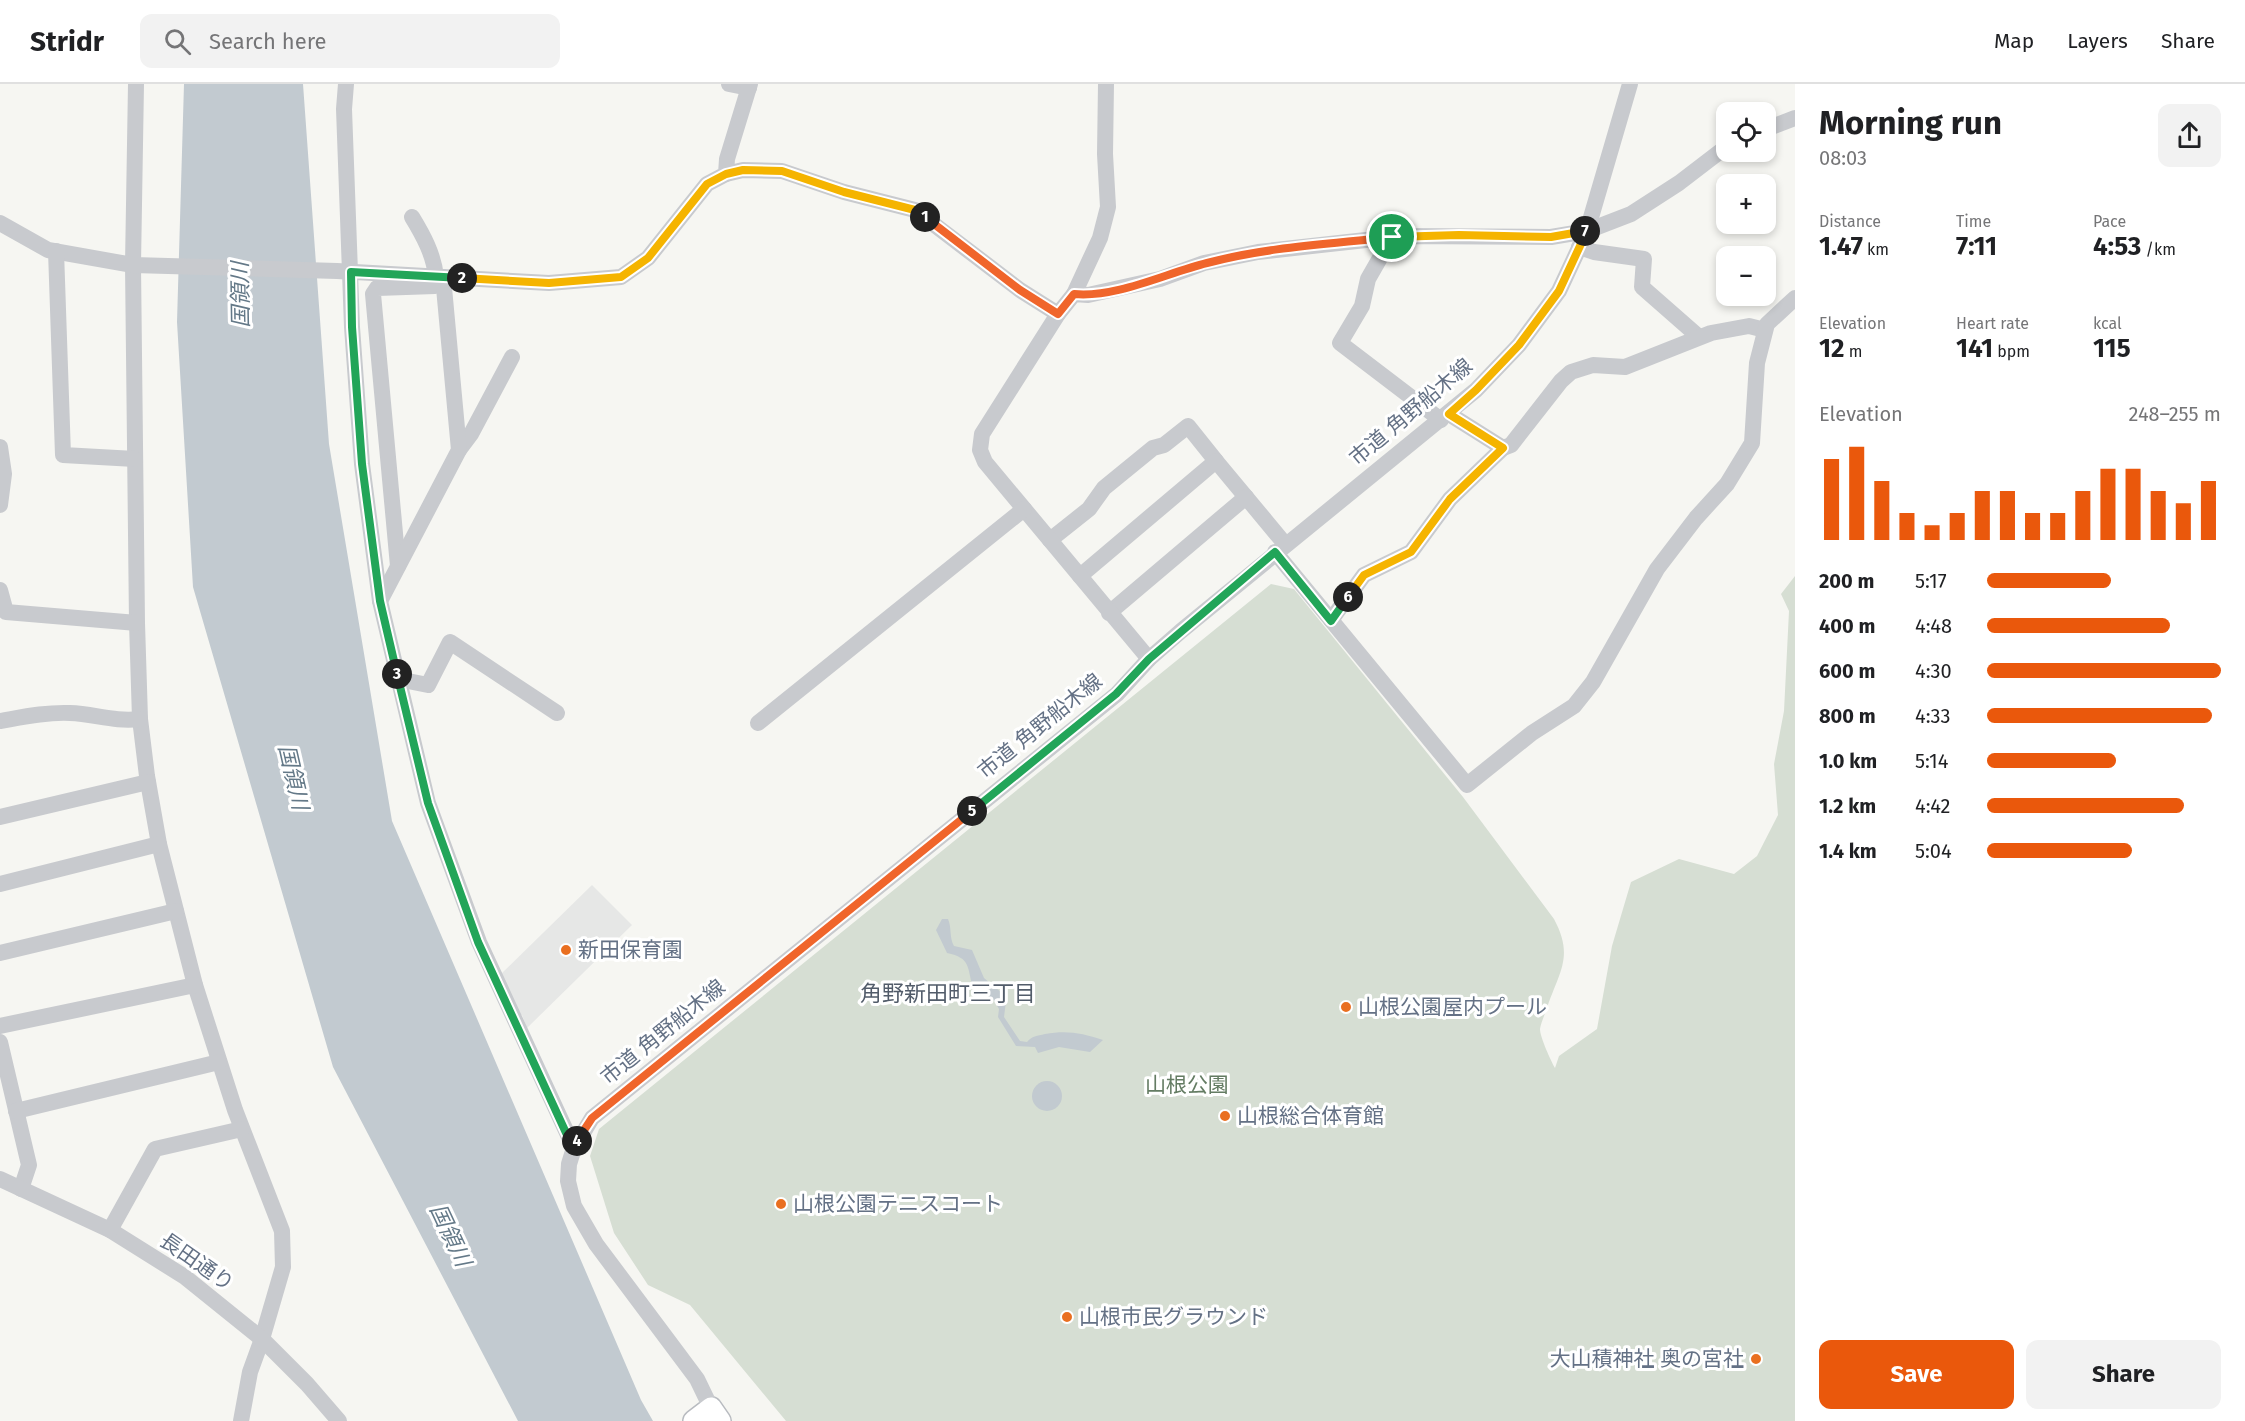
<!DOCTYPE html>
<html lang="en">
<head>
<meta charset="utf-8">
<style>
  body { margin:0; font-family:"Fira Sans","Noto Sans JP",sans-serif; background:#f2f2f2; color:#202124; height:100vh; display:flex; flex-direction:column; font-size:22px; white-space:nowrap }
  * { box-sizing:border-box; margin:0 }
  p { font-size:20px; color:#757577 }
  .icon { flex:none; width:33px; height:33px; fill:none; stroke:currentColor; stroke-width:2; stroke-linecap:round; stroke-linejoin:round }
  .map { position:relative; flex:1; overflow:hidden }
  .sheet { display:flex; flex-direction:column; background:#fff; width:450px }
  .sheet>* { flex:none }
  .controls { position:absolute; left:1716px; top:18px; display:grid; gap:12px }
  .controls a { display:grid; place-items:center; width:60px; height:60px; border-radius:12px; background:#fff; box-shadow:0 3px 9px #0003; font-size:30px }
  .pin { position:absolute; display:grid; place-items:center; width:51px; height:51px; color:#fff; margin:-26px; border:3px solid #fff; border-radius:50%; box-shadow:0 2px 6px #0007 }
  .km { position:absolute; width:30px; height:30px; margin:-15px; border-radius:50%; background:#222; color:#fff; font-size:16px; line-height:30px; text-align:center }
  .round { display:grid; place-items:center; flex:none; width:63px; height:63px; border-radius:12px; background:#f2f2f2 }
  .head { display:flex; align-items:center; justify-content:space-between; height:102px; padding:0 24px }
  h1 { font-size:33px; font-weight:700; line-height:45px }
  .metrics { display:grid; grid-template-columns:repeat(3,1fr); gap:9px; height:102px; padding:6px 24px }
  .metrics div { display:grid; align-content:center }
  .metrics b { font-size:26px; font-weight:700 }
  .metrics small { font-size:16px; font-weight:400 }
  .metrics p { font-size:16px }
  .chart { height:168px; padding:12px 24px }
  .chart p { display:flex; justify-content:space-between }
  .chart svg { width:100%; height:108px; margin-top:6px; stroke:#ea580c; stroke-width:6 }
  .action { display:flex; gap:12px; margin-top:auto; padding:12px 24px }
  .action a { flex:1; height:69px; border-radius:12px; background:#ea580c; color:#fff; font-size:24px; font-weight:700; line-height:69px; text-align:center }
  .action a+a { background:#f2f2f2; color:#202124 }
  ul { padding:0 24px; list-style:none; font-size:20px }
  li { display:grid; grid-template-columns:96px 72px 1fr; align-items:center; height:45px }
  li i { height:15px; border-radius:8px; background:#ea580c }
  header { display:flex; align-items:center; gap:36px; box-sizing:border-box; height:84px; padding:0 30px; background:#fff; border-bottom:2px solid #e0e0e0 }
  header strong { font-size:28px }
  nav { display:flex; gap:33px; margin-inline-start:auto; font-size:21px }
  .search { width:420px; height:54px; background:#f2f2f2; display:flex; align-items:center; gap:15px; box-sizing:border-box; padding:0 21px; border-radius:12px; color:#757577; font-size:22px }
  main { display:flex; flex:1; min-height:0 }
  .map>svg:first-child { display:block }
  .built { fill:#e6e7e6 }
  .green { fill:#d6ded3 }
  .water { fill:#c2cad0 }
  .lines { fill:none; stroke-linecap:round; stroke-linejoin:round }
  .major-casing { stroke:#b8bbc0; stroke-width:24 }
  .minor { stroke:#c8cace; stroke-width:16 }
  .major { stroke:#fff; stroke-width:21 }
  .split-1-casing { stroke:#fff; stroke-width:12 }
  .split-2-casing { stroke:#fff; stroke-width:12 }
  .split-3-casing { stroke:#fff; stroke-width:12 }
  .split-4-casing { stroke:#fff; stroke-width:12 }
  .split-5-casing { stroke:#fff; stroke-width:12 }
  .split-6-casing { stroke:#fff; stroke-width:12 }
  .split-7-casing { stroke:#fff; stroke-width:12 }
  .split-8-casing { stroke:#fff; stroke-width:12 }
  .split-1 { stroke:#f0652b; stroke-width:8 }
  .split-2 { stroke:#f5b400; stroke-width:8 }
  .split-3 { stroke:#22a559; stroke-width:8 }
  .split-4 { stroke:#22a559; stroke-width:8 }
  .split-5 { stroke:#f0652b; stroke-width:8 }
  .split-6 { stroke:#22a559; stroke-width:8 }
  .split-7 { stroke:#f5b400; stroke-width:8 }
  .split-8 { stroke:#f5b400; stroke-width:8 }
  .poi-dot { fill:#e96f20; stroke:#fff; stroke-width:2 }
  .labels { text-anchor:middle; stroke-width:6; stroke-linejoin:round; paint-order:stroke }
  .street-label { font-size:21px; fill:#647185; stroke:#fff }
  .poi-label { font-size:21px; fill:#647185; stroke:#fff; text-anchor:start }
  .park-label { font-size:21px; fill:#647c63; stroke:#fff }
  .water-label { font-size:22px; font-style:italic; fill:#647988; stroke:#fff }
  .neighbourhood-label { font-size:22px; fill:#525c6a; stroke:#fff }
</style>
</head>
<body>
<header>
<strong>Stridr</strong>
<div class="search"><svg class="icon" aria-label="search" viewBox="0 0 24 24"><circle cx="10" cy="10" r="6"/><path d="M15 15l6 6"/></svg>Search here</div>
<nav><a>Map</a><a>Layers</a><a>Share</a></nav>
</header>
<main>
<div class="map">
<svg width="1795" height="1337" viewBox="0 0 1795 1337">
  <rect width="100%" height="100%" fill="#f6f6f2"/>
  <path class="built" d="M592 801 632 841 527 944 522 931 517 932 501 890Z"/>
  <path class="green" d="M1795 492V1337H786L690 1221 648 1201 614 1149 590 1072 599 1045 1271 500 1294 505 1463 713 1554 835C1575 874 1558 889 1546 927 1544 932 1541 939 1540 945 1540 953 1551 977 1555 984L1559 972 1597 945 1612 862 1631 798 1679 775 1734 790 1757 772 1778 731 1774 680 1784 627 1789 527 1781 510Z"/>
  <g class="water">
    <path d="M184 0H303L329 360 392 737 641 1316 653 1337H518L333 983 193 503 177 238Z"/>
    <path d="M942 835H948C952 844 949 853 954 862L972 866 984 894 1002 909 1006 917 1004 933 1020 957 1027 958C1032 952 1037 952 1045 950 1067 946 1082 949 1103 956L1090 968 1059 963 1038 969 1035 963 1016 962 998 933 999 925 993 915 973 904C967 883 971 874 947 869L936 846Z"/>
    <circle cx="1047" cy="1012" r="15"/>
  </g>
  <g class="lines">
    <defs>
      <path id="major" d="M694 1337 711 1324 720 1337"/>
    </defs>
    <use href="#major" class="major-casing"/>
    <g class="minor">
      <path d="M136 0 133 181 137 539 140 635 147 692 159 760 195 901 235 1026 282 1147 283 1183 262 1255 250 1288 241 1337"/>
      <path d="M346 0 344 25 352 243 362 380 380 517 428 719 479 858 574 1064"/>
      <path d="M729 0 749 4"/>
      <path d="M1766 45 1795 34"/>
      <path d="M726 90 743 86 782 87 844 108 915 126 1020 206 1058 230"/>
      <path d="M412 133C423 151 434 171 436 193"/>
      <path d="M0 139 48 166 133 181 337 187 549 199 621 193 648 174 707 100 726 90 727 75 750 0"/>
      <path d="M1392 153 1368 195 1362 222 1340 259 1441 336"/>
      <path d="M1579 163 1594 168 1644 175 1642 203 1699 253"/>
      <path d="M56 167 63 371 135 375"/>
      <path d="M1074 210 1100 154 1108 123 1105 70 1106 0"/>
      <path d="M0 363 4 390 0 421"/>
      <path d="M1503 364 1511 361 1561 297 1571 288 1593 281 1625 283 1711 249 1749 242 1765 246"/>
      <path d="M459 366 471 350 512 273"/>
      <path d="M1050 456 1089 425 1104 404 1153 364 1164 361 1188 342 1216 377"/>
      <path d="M1275 468 1467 701 1532 649 1574 622 1593 598 1657 485 1696 434 1727 400 1752 359 1757 279 1767 240 1795 214"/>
      <path d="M398 482 373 210 377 204 435 202"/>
      <path d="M1080 492 1216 377 1285 460"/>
      <path d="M0 506 6 528 137 539"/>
      <path d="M380 517 459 366 443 193"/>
      <path d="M1109 529 1246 413"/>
      <path d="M1331 536 1364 491 1411 468 1450 415 1503 364 1449 330"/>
      <path d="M1149 575 985 378 980 366 982 350 1058 230 1074 210 1088 211 1160 195 1204 179 1258 168 1402 152 1551 153 1587 147 1631 130 1679 99 1726 63"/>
      <path d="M398 595 428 601 450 558 557 629"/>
      <path d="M0 637C23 633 46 628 70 629 95 630 114 638 140 635"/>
      <path d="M758 639 1024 425"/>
      <path d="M0 733 148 698"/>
      <path d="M0 800 159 760"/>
      <path d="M0 869 176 827"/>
      <path d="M0 942 195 901"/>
      <path d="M0 958 29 1081 21 1105"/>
      <path d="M16 1027 219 978"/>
      <path d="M0 1095 110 1146 185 1193 262 1255 307 1300 339 1337"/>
      <path d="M110 1146 155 1065 242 1045"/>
      <path d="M711 1324 697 1295 596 1160 574 1122 568 1097 569 1080 574 1064 592 1034 1117 610 1149 575 1181 547 1476 306 1519 261 1559 207 1587 147 1630 0"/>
    </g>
    <use href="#major" class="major"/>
  </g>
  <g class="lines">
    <defs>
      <path id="split-1" d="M925 133 1020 206 1058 230 1074 210C1117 214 1166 189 1207 179 1267 163 1330 160 1392 153"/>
      <path id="split-2" d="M462 194 549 199 621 193 648 174 707 100 726 90 743 86 782 87 844 108 915 126 925 133"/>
      <path id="split-3" d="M397 590 380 517 362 380 352 243 351 188 462 194"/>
      <path id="split-4" d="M397 590 428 719 478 858 573 1064 577 1057"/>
      <path id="split-5" d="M577 1057 592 1034 972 727"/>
      <path id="split-6" d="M972 727 1116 610 1149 575 1275 468 1331 537 1348 513"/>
      <path id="split-7" d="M1348 513 1364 491 1411 468 1450 415 1503 364 1449 330 1476 306 1519 261 1559 207 1587 147H1585"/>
      <path id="split-8" d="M1392 153 1459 151 1551 153 1585 147"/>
    </defs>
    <use href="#split-1" class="split-1-casing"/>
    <use href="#split-2" class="split-2-casing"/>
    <use href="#split-3" class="split-3-casing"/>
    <use href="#split-4" class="split-4-casing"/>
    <use href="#split-5" class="split-5-casing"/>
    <use href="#split-6" class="split-6-casing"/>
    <use href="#split-7" class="split-7-casing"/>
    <use href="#split-8" class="split-8-casing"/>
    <use href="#split-1" class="split-1"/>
    <use href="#split-2" class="split-2"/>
    <use href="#split-3" class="split-3"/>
    <use href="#split-4" class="split-4"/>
    <use href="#split-5" class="split-5"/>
    <use href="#split-6" class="split-6"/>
    <use href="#split-7" class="split-7"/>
    <use href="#split-8" class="split-8"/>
  </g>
  <g class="poi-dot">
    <circle cx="566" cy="866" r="6"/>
    <circle cx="1346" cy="923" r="6"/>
    <circle cx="1225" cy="1032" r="6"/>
    <circle cx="781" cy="1120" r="6"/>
    <circle cx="1067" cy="1233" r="6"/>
    <circle cx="1756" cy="1275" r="6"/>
  </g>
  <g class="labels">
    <g class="street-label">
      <text transform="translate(1411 328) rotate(-40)" y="7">市道 角野船木線</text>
      <text transform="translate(1040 642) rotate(-39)" y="7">市道 角野船木線</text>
      <text transform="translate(663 948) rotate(-39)" y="7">市道 角野船木線</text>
      <text transform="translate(197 1178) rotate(35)" y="7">長田通り</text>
    </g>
    <g class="poi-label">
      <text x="578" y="873">新田保育園</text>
      <text x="1358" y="930">山根公園屋内プール</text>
      <text x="1237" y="1039">山根総合体育館</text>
      <text x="793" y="1127">山根公園テニスコート</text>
      <text x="1079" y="1240">山根市民グラウンド</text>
      <text x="1744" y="1282" text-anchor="end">大山積神社 奥の宮社</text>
    </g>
    <g class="park-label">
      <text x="1187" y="1008">山根公園</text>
    </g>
    <g class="water-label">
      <text transform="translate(240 211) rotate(-91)" y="8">国領川</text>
      <text transform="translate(294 693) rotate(77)" y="8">国領川</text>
      <text transform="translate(451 1151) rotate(65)" y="8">国領川</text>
    </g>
    <g class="neighbourhood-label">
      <text x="948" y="917">角野新田町三丁目</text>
    </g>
  </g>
</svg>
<div class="controls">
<a><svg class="icon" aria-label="locate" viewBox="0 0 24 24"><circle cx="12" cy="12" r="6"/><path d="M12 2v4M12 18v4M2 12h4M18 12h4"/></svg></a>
<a>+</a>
<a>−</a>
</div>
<div class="pin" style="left:1392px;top:153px;background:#1e9e55"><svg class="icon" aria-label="arrive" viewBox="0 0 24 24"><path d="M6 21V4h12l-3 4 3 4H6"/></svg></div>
<b class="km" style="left:925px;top:133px">1</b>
<b class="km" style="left:462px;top:194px">2</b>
<b class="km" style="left:397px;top:590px">3</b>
<b class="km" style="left:577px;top:1057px">4</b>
<b class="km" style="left:972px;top:727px">5</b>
<b class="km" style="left:1348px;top:513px">6</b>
<b class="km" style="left:1585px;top:147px">7</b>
</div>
<section class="sheet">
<div class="head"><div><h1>Morning run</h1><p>08:03</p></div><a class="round"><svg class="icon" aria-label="share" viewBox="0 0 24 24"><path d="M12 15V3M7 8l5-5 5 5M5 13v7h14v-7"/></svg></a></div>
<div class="metrics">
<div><p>Distance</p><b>1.47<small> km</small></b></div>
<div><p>Time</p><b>7:11</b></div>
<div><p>Pace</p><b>4:53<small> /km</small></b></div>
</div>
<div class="metrics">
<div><p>Elevation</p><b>12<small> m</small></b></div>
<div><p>Heart rate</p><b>141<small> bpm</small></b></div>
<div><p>kcal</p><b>115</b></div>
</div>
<div class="chart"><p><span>Elevation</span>248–255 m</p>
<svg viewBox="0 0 160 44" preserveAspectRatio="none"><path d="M5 44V11M15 44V6M25 44V20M35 44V33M45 44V38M55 44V33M65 44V24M75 44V24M85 44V33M95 44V33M105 44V24M115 44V15M125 44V15M135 44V24M145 44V29M155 44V20"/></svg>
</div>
<ul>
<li><b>200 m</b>5:17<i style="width:53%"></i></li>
<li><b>400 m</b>4:48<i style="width:78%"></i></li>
<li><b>600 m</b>4:30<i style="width:100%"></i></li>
<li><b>800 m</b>4:33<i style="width:96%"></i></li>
<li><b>1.0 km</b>5:14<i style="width:55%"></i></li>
<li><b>1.2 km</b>4:42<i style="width:84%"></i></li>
<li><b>1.4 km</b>5:04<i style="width:62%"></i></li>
</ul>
<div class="action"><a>Save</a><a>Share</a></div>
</section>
</main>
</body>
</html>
